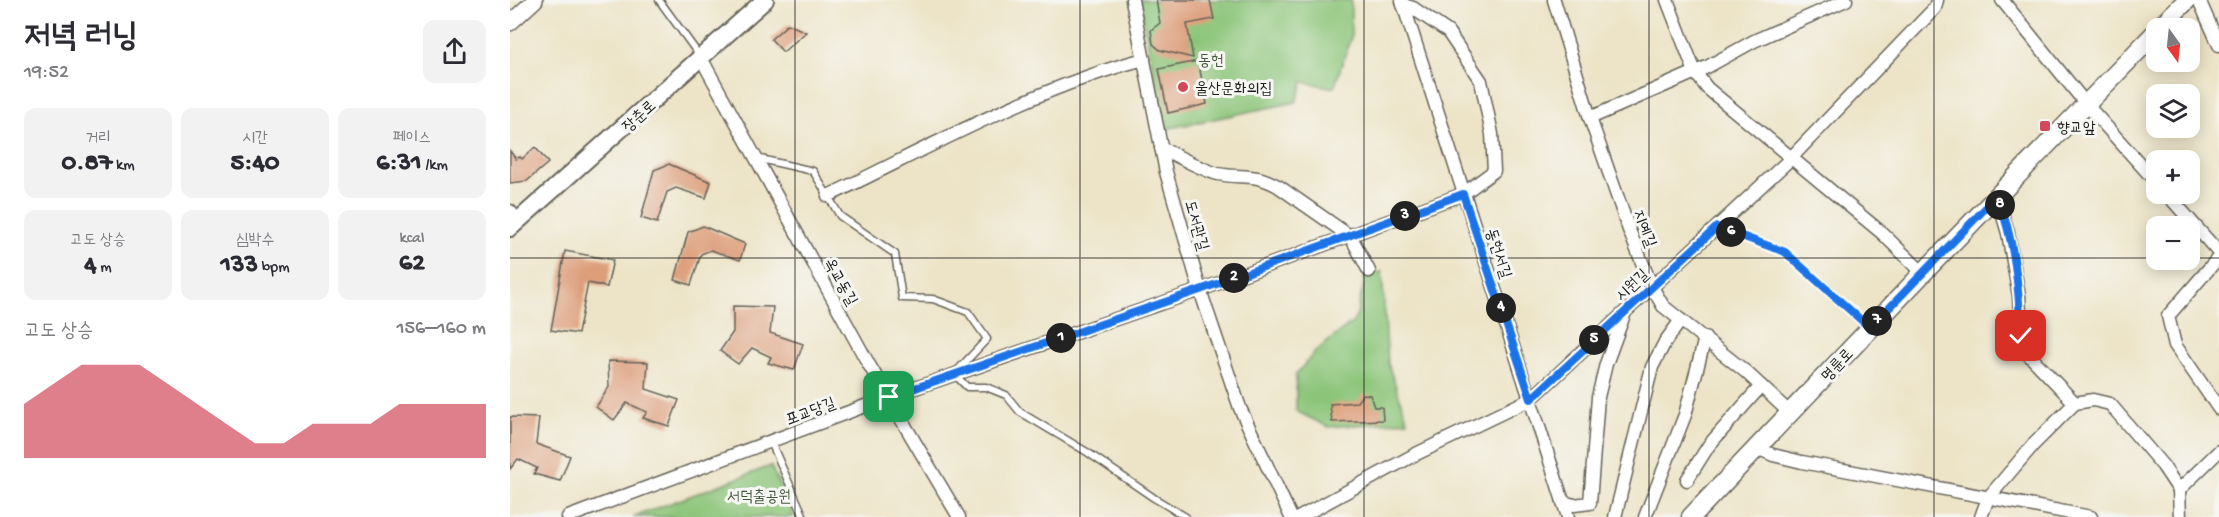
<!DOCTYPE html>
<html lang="ko">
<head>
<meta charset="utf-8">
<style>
  body { margin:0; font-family:"Gochi Hand","Poor Story",sans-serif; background:#f2f2f3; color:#2b2b33; height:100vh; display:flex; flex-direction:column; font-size:22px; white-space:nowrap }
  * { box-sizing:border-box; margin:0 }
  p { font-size:20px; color:#7c7c81 }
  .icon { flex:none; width:33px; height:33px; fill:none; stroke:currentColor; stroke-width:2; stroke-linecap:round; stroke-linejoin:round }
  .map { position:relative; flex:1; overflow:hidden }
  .drawer { display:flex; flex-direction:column; background:#fff; width:510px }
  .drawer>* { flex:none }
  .needle { width:39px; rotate:165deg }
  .fabs { position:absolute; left:1636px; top:18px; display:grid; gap:12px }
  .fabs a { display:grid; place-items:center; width:54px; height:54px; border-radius:12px; background:#fff; box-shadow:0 3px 15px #0003; font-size:30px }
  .pin { position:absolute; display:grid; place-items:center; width:51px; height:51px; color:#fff; margin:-26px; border-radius:12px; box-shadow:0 3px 9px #0006 }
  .km { position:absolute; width:30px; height:30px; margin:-15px; border-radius:50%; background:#222; color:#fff; font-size:16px; line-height:30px; text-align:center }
  .round { display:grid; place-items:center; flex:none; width:63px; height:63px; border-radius:12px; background:#f2f2f3 }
  .overview { display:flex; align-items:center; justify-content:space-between; height:102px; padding:0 24px }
  h1 { font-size:33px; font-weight:800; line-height:45px }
  .metrics { display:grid; grid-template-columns:repeat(3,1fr); gap:9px; height:102px; padding:6px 24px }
  .metrics div { display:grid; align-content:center; border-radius:12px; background:#f2f2f3; text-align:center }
  .metrics b { font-size:26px; font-weight:800 }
  .metrics small { font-size:16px; font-weight:400 }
  .metrics p { font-size:16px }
  .chart { height:168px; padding:12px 24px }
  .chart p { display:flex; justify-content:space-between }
  .chart svg { width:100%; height:108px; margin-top:6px; fill:#d1495b; opacity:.7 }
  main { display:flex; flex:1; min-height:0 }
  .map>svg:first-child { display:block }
  .green { fill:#8cc579; stroke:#54704a; stroke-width:1.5 }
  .building { fill:#dd9e7a }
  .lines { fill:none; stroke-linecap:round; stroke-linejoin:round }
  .service-casing { stroke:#656258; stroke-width:9 }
  .minor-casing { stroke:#656258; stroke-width:15 }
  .tertiary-casing { stroke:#656258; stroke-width:18 }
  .secondary-casing { stroke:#656258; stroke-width:20 }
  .primary-casing { stroke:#656258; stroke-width:21 }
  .service { stroke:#fff; stroke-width:6 }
  .minor { stroke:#fff; stroke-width:12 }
  .tertiary { stroke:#fff; stroke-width:15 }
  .secondary { stroke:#fff; stroke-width:16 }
  .primary { stroke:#fff; stroke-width:18 }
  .route-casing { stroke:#fff; stroke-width:12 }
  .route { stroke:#1a73e8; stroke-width:8 }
  .grid { fill:none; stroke:#1c1c1c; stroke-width:1.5; stroke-opacity:0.55 }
  .poi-dot { fill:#d1495b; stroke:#f6f6f2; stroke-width:2 }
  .labels { text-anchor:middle; stroke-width:6; stroke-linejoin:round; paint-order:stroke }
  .park-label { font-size:16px; fill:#43573d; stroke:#f6f6f2 }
  .poi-label { font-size:16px; fill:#1c1c1c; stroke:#f6f6f2; text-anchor:start }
  .street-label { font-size:16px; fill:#1c1c1c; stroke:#f6f6f2 }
</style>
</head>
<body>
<main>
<section class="drawer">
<div class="overview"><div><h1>저녁 러닝</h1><p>19:52</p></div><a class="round"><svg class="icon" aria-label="share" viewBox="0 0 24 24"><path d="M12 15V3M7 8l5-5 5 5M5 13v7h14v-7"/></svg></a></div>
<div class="metrics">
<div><p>거리</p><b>0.87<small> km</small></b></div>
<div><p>시간</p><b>5:40</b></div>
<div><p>페이스</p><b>6:31<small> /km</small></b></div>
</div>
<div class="metrics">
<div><p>고도 상승</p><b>4<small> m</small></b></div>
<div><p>심박수</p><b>133<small> bpm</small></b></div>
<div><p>kcal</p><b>62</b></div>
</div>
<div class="chart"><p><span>고도 상승</span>156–160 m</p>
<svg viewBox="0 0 160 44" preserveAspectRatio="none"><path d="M0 44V22L10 14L20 6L30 6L40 6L50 14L60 22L70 30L80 38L90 38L100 30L110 30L120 30L130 22L140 22L150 22L160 22V44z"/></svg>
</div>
</section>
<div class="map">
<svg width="1709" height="517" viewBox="0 0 1709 517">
  <rect width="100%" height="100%" fill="#f6f6f2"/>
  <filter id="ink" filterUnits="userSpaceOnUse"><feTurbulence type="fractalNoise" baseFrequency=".0167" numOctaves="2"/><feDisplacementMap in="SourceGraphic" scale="12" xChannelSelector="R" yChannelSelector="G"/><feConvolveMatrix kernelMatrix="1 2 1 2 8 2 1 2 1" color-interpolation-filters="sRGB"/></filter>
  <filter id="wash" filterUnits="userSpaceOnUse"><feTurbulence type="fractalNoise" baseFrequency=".008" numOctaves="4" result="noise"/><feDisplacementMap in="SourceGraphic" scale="24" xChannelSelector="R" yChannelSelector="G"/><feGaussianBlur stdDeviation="1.35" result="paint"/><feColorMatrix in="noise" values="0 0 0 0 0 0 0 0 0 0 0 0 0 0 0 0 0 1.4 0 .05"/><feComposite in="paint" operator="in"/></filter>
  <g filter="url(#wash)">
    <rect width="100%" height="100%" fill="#ede4c7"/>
    <g class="green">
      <path d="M629 0H841V38L824 88 793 82 786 102 655 129Z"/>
      <path d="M872 272 878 364 898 421 818 427 786 411V374L807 350 843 322 847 315 856 273Z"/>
      <path d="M261 466 284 517H123Z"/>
    </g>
    <g id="blocks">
      <g class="building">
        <path d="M646 0H700L704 19 677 24 683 58 650 50 643 44 641 30 650 23Z"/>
        <path d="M278 24 296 32 273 52 261 39Z"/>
        <path d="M688 61 697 104 658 113 649 69Z"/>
        <path d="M25 147 38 163 17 181 0 183V151L6 159 10 157 12 159Z"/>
        <path d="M159 164 201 182 196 198 166 188 157 192 147 223 131 218 144 170Z"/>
        <path d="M193 226 235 244 230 260 201 250 191 254 181 285 165 280 178 232Z"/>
        <path d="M55 251 103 260 97 287 78 283 68 334 41 330Z"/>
        <path d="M223 306 263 307 260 333 293 344 284 370 258 363 261 357 242 348 228 364 210 351 223 332Z"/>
        <path d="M98 361 138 362 136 389 169 400 159 426 133 418 137 412 117 403 104 420 86 407 99 387Z"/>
        <path d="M853 394 860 395 864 407H872L873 420 822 422 820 404 847 402Z"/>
        <path d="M0 417 29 418 26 444 60 456 50 481 24 474 27 468 8 459 0 469Z"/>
      </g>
    </g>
  </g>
  <g filter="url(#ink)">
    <use href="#blocks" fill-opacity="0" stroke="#656258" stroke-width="1.5"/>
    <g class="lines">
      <defs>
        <g id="service">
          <path d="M149 0 189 55"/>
          <path d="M246 158 303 171 330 216 385 254 392 298 423 299 458 312 477 339 444 374 457 387H476L496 395 510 412 577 452 644 498 676 517"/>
          <path d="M1207 227 1275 252 1360 328"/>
          <path d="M261 442 294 517"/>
        </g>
        <g id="minor">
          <path d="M622 0 656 172 690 290 730 408 781 517"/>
          <path d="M1044 0 1080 118 1119 230 1142 287 1153 306 1236 372 1280 413"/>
          <path d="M1157 0 1185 72 1197 88 1372 233 1413 273"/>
          <path d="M1492 0 1576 104 1647 183"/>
          <path d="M1689 0 1709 45"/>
          <path d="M892 1 1058 517"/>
          <path d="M191 58 358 363 449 517"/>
          <path d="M1080 118 1197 67 1244 41 1336 0"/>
          <path d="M651 148C668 156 692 170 708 174 733 179 742 172 768 186L841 237 859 271"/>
          <path d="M1657 194 1709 253"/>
          <path d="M318 196C420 147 525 88 634 59"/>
          <path d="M1487 196 1498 233 1509 296 1511 336 1519 355 1565 403"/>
          <path d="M0 211 8 221"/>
          <path d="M1709 257 1658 316 1665 345 1709 409"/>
          <path d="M1247 448 1263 455 1292 462 1581 517"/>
          <path d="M1177 480 1199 445 1251 386"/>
          <path d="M1669 490 1709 451"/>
          <path d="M1669 490 1670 517"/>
          <path d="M1053 502 1064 505 1080 503 1088 397 1096 364 1114 315"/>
          <path d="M58 517 379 397 690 290 953 194 984 171 982 134 971 81 938 32 903 8 893 5"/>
          <path d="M790 517 904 455 1021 399 1277 162 1425 8 1427 0"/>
          <path d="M1105 517 1142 367 1155 342 1171 320"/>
          <path d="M1135 517 1175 415 1195 338"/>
          <path d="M1471 517 1478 498 1523 445 1565 403 1583 400 1600 404 1653 466 1669 490"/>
        </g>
        <path id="tertiary" d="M0 23 25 0"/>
        <path id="secondary" d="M0 228 255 0"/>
        <g id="primary">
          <path d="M1649 28 1677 0"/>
          <path d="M1181 517 1413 273 1647 31"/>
        </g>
      </defs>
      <use href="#service" class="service-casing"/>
      <use href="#minor" class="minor-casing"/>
      <use href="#tertiary" class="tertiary-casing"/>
      <use href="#secondary" class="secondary-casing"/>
      <use href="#primary" class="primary-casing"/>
      <use href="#service" class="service"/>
      <use href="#minor" class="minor"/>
      <use href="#tertiary" class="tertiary"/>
      <use href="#secondary" class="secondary"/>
      <use href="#primary" class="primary"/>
    </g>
  </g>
  <g class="lines" filter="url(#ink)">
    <defs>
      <path id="route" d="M379 397 690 290 953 194 1021 399 1207 227 1275 252 1360 328 1487 196C1505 240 1509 290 1511 336"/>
    </defs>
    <use href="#route" class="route-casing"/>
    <use href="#route" class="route"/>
  </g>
  <path class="grid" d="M285 0V517M570 0V517M854 0V517M1139 0V517M1424 0V517M0 258H1647M1680 258H1709"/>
  <g class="poi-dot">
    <circle cx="673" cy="87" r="6"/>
    <rect x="1529" y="120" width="12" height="12" rx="3"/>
  </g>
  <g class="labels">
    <g class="park-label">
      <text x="701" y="65">동헌</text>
      <text x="249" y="501">서덕출공원</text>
    </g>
    <g class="poi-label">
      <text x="685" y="93">울산문화의집</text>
      <text x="1547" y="132">향교앞</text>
    </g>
    <g class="street-label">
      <text transform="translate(128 115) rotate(-42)" y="6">장춘로</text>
      <text transform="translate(688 225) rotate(74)" y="6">도서관길</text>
      <text transform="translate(1136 228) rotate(69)" y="6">지예길</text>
      <text transform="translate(990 253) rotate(72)" y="6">동헌서길</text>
      <text transform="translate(332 281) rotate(61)" y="6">옥교동길</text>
      <text transform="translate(1121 284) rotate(-43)" y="6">시원길</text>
      <text transform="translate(1326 364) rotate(-47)" y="6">명륜로</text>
      <text transform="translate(300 410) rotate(-21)" y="6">포교당길</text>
    </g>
  </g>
</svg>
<div class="fabs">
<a><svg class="needle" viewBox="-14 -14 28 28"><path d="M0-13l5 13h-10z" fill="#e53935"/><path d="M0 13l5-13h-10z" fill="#7c7c81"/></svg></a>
<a><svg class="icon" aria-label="layers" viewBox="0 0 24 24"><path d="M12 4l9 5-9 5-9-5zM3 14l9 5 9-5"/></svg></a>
<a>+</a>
<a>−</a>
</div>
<div class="pin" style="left:379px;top:397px;background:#1e9e55"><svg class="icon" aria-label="arrive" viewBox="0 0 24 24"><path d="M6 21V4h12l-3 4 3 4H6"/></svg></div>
<div class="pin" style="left:1511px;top:336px;background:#d93025"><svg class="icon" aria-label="check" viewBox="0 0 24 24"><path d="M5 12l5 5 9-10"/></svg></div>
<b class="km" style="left:551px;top:338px">1</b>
<b class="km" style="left:724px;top:278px">2</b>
<b class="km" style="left:895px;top:216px">3</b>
<b class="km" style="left:991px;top:308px">4</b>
<b class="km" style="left:1084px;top:340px">5</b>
<b class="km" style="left:1221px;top:232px">6</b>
<b class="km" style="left:1367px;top:321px">7</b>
<b class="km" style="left:1490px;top:205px">8</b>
</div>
</main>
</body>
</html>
